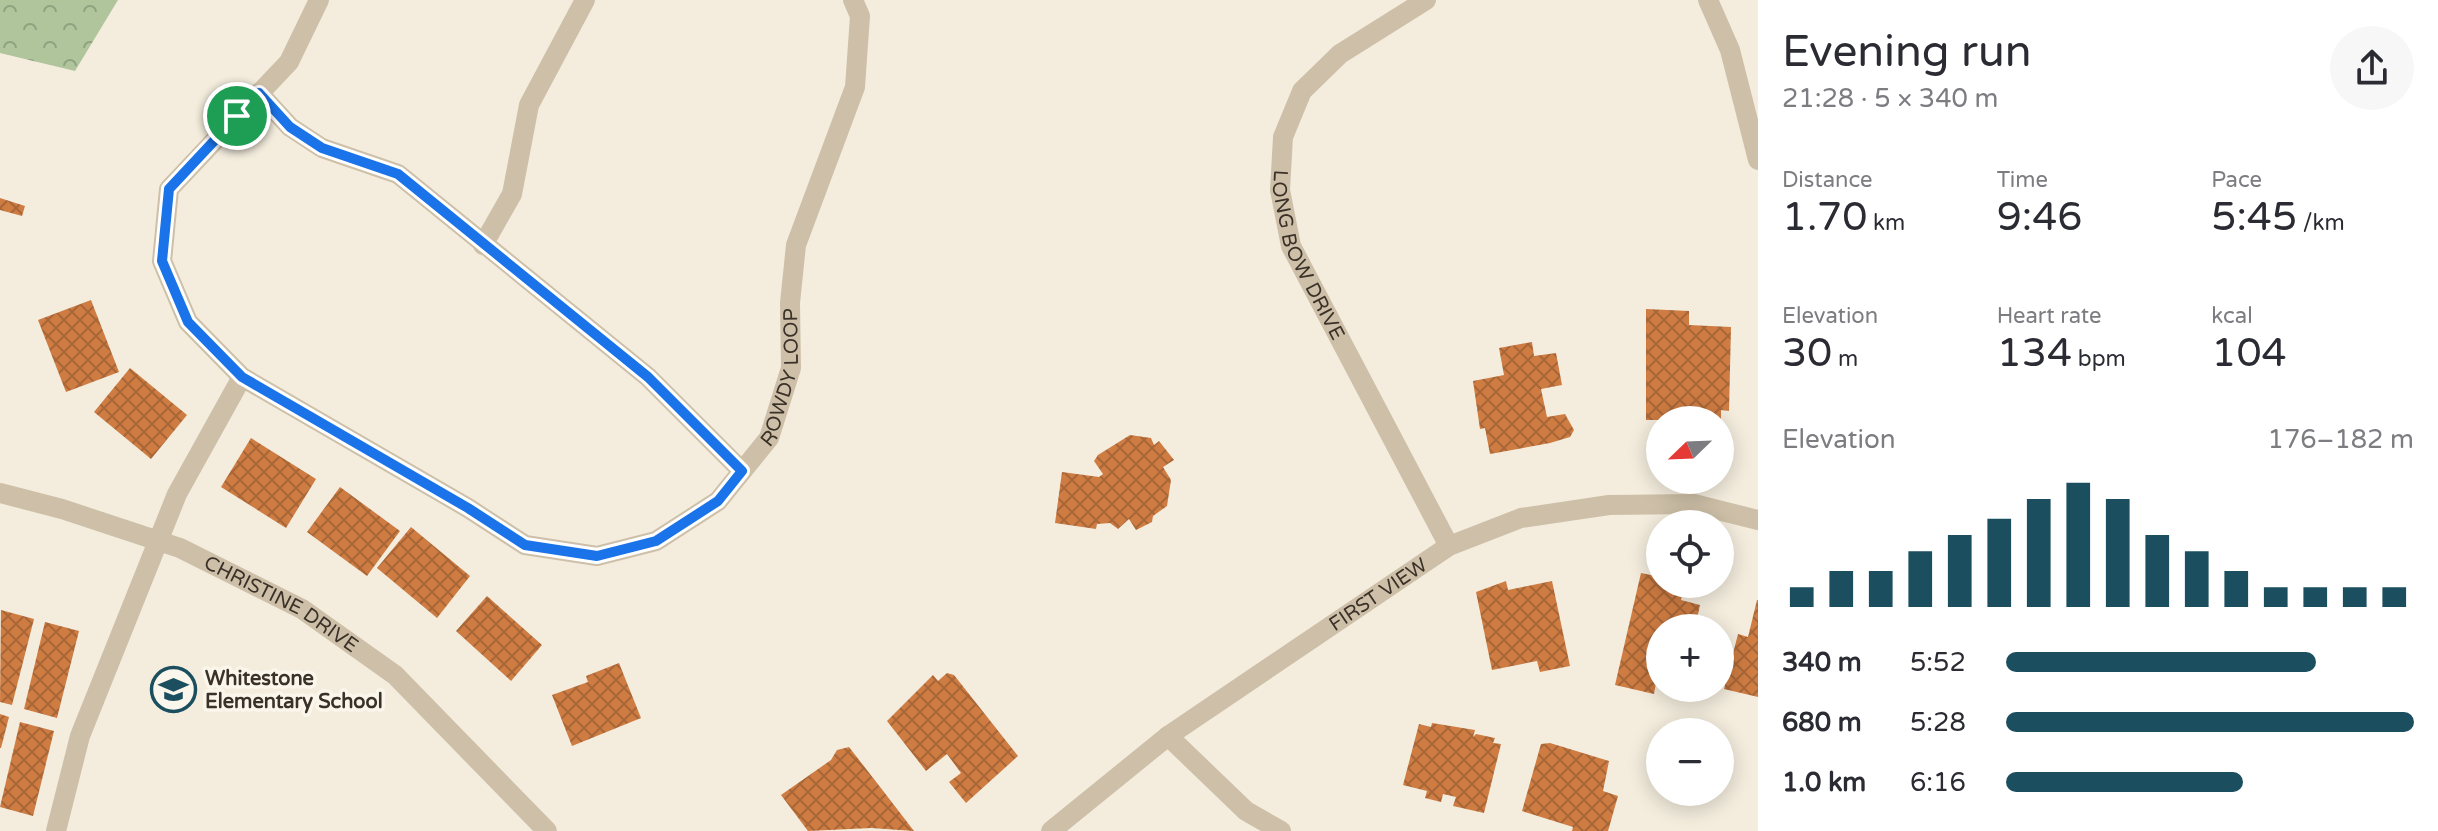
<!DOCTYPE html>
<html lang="en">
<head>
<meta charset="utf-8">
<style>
  body { margin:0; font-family:"Varela Round",sans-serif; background:#f7f7f7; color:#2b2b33; height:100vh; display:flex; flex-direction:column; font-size:30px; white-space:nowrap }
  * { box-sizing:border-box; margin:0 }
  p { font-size:26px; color:#7c7c81 }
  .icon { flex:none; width:44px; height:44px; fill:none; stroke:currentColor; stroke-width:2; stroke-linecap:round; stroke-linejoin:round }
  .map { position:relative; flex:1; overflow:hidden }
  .panel { display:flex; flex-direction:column; background:#fff; width:680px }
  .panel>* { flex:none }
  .needle { width:52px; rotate:247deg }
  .fabs { position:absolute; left:1646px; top:406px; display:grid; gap:16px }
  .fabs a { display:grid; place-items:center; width:88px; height:88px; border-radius:50%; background:#fff; box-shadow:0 4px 20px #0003; font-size:40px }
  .pin { position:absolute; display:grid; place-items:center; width:68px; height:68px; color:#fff; margin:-34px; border:4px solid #fff; border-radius:50%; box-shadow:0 2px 8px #0007 }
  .round { display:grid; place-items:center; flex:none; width:84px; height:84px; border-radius:42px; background:#f7f7f7 }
  .summary { display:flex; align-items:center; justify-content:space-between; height:136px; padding:0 24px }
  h1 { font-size:44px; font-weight:600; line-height:60px }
  .metrics { display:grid; grid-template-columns:repeat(3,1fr); gap:12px; height:136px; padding:8px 24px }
  .metrics div { display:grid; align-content:center }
  .metrics b { font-size:40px; font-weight:600 }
  .metrics small { font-size:22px; font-weight:400 }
  .metrics p { font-size:22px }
  .chart { height:224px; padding:16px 24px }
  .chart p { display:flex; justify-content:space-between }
  .chart svg { width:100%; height:144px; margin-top:8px; stroke:#1b4f5f; stroke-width:6 }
  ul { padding:0 24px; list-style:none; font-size:26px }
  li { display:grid; grid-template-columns:128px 96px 1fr; align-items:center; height:60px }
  li i { height:20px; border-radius:10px; background:#1b4f5f }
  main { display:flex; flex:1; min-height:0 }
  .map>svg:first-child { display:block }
  .forest { fill:url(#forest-crowns) }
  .building { fill:url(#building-cross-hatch) }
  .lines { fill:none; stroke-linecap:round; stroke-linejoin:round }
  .minor { stroke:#cec0a8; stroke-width:20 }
  .route-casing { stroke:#fff; stroke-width:16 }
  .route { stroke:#1a73e8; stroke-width:10 }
  .labels { text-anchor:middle; stroke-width:7; stroke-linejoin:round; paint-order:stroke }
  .street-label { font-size:20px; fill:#3a3129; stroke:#fbf6eb }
  .poi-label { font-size:20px; font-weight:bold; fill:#3a3129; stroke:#fbf6eb; text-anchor:start }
</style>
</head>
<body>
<main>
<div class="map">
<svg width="1758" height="831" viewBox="0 0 1758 831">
  <defs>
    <pattern id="forest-crowns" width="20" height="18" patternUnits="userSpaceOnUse" patternTransform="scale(2)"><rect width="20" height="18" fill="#b0c59c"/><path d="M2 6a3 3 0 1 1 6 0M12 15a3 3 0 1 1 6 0" fill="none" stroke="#90a17f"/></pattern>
    <pattern id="building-cross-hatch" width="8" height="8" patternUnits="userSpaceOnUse" patternTransform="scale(2)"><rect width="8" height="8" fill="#ce7c42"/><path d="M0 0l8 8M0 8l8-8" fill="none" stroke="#a86637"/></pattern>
  </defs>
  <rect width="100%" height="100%" fill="#f4edde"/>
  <path class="forest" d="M0 0H118L75 71 0 53Z"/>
  <g class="building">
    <path d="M0 198 25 206 22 216 0 210Z"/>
    <path d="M91 300 119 372 66 392 38 320Z"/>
    <path d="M1646 309 1689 311V325L1731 327 1729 411 1721 410V420H1646Z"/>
    <path d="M1532 342 1534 356 1556 353 1562 385 1541 389 1547 417 1565 414 1574 430 1570 437 1550 443 1490 454 1485 428 1480 429 1473 381 1504 375 1499 348Z"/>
    <path d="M130 368 187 415 151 459 94 412Z"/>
    <path d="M1130 435 1151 438 1154 445 1159 441 1174 460 1163 467 1171 480 1167 506 1153 516 1152 522 1136 530 1129 519 1118 529 1110 523 1097 524 1096 529 1055 523 1062 472 1099 477 1103 474 1094 461 1098 455Z"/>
    <path d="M251 438 316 479 286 528 221 487Z"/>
    <path d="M340 487 400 531 367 576 307 532Z"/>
    <path d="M411 527 470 576 437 618 377 568Z"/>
    <path d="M1641 573 1660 577V584H1674L1672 591 1683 593 1681 600 1700 605 1695 628H1660V684L1656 683 1654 694 1615 685Z"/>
    <path d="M1506 581 1508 590 1552 581 1570 666 1540 672 1537 661 1492 670 1476 592Z"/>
    <path d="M487 596 542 645 511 681 456 631Z"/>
    <path d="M1757 600H1758V697L1724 689 1738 634 1748 637Z"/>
    <path d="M1 610 34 619 12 705 0 702Z"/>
    <path d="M45 622 79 631 57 718 24 709Z"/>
    <path d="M619 663 641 718 572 746 552 695 588 682 586 676Z"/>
    <path d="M947 673 954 675 1018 756 966 803 949 782 961 773 947 754 926 771 887 721 933 675 938 681Z"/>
    <path d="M0 714 9 717 1 748H0Z"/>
    <path d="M20 722 54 731 33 816 0 807Z"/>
    <path d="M1432 723 1475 730 1473 737 1476 734 1495 738 1493 743 1501 744 1484 813 1453 806 1456 797 1443 794 1441 802 1425 798 1427 791 1403 785 1419 724 1431 727Z"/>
    <path d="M1550 743 1609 761 1603 791 1618 796 1608 831H1572L1573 827 1522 811 1541 744Z"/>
    <path d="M849 747 884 792 914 831 871 828 808 831 781 795 831 760 837 750Z"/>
  </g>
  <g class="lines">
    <g class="minor">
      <path id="s1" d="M319 0 289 62 169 189 162 261 188 322 242 377 468 508 525 545 597 556 656 541 718 501 769 438 791 368 790 303 796 245 855 87 860 16 853 0"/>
      <path id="s2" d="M1426 0 1340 54 1302 91 1283 137 1280 190 1291 246 1449 546"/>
      <path d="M1708 0 1730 50 1758 160"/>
      <path d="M259 93 290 127 322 148 398 174 648 377 742 471"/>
      <path d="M483 245 512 194 529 105 585 0"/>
      <path id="s3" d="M0 493 62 509 180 548 302 609 395 675 547 831"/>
      <path d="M1168 736 1246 811 1281 831"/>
      <path d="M56 831 80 736 177 494 242 377"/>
      <path id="s4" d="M1051 831 1168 736 1449 546 1521 518 1609 505 1694 504 1758 520"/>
    </g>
  </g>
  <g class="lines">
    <defs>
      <path id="route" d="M259 93 290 127 322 148 398 174 648 377 742 471 718 501 656 541 597 556 525 545 468 508 242 377 188 322 162 261 169 189Z"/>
    </defs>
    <use href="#route" class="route-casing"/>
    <use href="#route" class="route"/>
  </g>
  <defs>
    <symbol id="school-ring" viewBox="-11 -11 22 22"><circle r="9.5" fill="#fbf6eb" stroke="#1b4f5f" stroke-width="1.5"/><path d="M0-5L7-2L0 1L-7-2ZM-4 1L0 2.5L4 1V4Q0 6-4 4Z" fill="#1b4f5f"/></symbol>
  </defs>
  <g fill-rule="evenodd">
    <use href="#school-ring" x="148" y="664" width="51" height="51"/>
  </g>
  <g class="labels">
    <g class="street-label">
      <text dy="7" stroke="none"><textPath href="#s2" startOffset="328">LONG BOW DRIVE</textPath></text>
      <text dy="7" stroke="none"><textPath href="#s1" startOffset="1140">ROWDY LOOP</textPath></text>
      <text dy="7" stroke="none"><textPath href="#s4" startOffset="404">FIRST VIEW</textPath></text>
      <text dy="7" stroke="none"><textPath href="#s3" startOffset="304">CHRISTINE DRIVE</textPath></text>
    </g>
    <g class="poi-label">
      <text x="205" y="685">Whitestone<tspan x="205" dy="23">Elementary School</tspan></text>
    </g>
  </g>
</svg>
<div class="fabs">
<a><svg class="needle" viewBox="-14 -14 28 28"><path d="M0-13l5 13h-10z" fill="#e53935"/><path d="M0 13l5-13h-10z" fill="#7c7c81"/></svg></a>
<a><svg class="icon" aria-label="locate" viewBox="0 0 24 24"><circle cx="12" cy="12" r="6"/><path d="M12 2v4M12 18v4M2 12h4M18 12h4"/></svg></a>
<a>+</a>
<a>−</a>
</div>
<div class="pin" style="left:237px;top:116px;background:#1e9e55"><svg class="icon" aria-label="arrive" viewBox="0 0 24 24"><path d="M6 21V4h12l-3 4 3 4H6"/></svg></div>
</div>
<section class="panel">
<div class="summary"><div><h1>Evening run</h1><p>21:28 · 5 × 340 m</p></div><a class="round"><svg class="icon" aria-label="share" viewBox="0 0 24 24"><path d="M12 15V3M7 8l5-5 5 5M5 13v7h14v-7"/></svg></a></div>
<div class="metrics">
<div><p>Distance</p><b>1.70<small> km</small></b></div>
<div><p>Time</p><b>9:46</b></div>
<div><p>Pace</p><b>5:45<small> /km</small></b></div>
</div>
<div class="metrics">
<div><p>Elevation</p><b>30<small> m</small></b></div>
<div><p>Heart rate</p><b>134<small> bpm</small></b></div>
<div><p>kcal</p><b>104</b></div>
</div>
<div class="chart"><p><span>Elevation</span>176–182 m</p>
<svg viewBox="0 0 160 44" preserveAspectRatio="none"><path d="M5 44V38M15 44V33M25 44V33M35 44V27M45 44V22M55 44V17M65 44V11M75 44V6M85 44V11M95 44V22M105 44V27M115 44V33M125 44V38M135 44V38M145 44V38M155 44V38"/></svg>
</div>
<ul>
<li><b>340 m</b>5:52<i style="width:76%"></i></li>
<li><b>680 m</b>5:28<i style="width:100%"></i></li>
<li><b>1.0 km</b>6:16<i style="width:58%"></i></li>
</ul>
</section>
</main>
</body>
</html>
